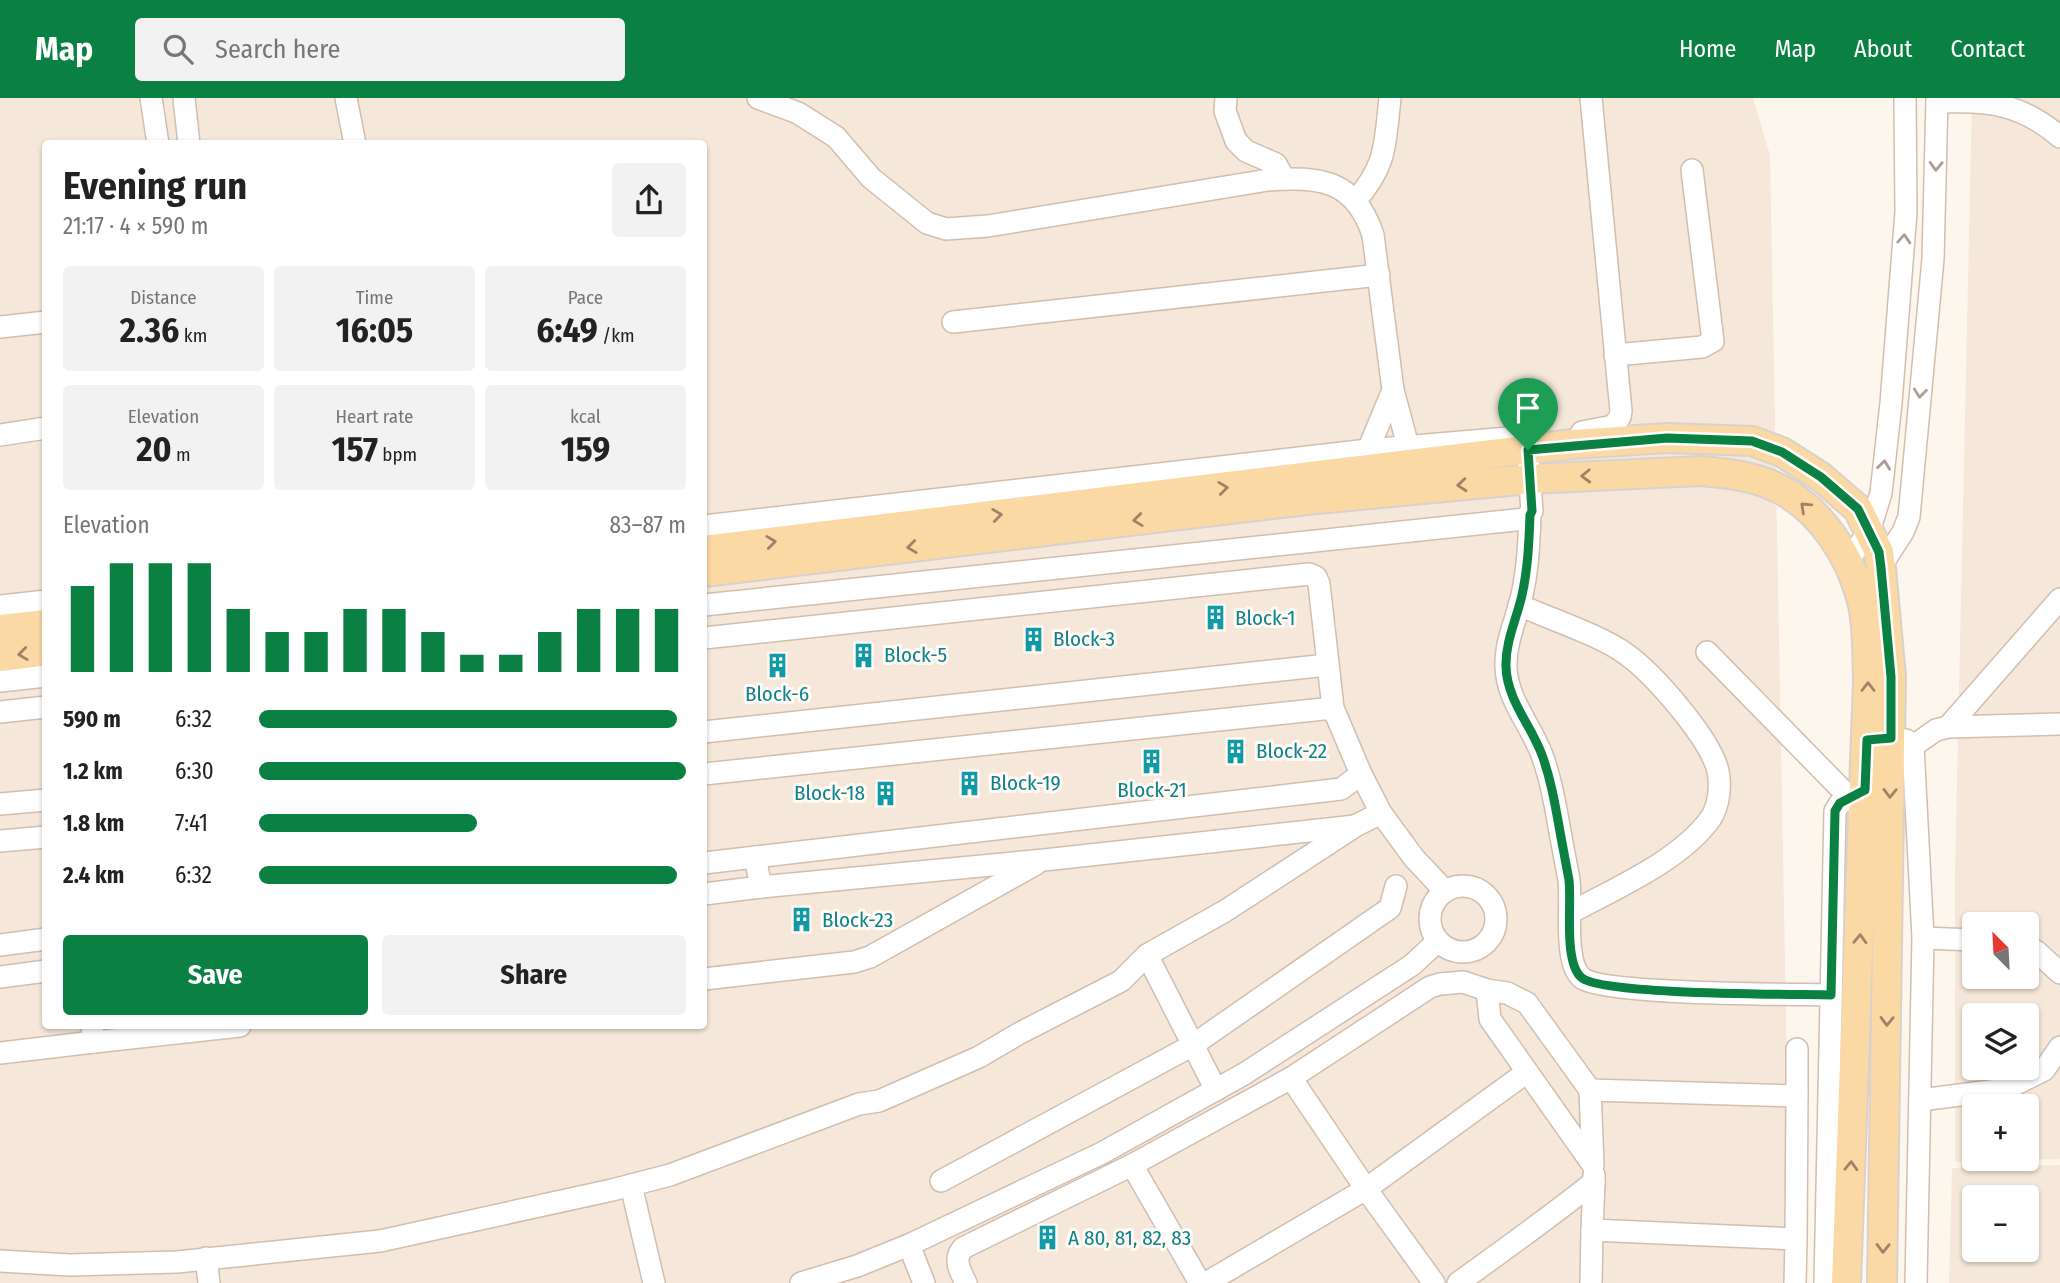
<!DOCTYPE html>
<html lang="en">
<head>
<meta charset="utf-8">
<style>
  body { margin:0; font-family:"Fira Sans Condensed",sans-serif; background:#f2f2f2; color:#222; height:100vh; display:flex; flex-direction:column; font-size:26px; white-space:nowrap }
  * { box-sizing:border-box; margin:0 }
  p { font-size:23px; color:#767676 }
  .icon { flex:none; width:38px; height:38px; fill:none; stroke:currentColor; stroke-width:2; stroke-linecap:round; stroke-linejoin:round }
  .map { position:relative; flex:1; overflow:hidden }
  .sheet { position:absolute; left:42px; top:42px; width:665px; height:889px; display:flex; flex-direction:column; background:#fff; border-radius:7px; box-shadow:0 2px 5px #0004 }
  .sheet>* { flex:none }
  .needle { width:46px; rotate:336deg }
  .controls { position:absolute; left:1962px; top:814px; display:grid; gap:14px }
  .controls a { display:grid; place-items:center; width:77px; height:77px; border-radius:7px; background:#fff; box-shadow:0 2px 5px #0004; font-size:35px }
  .pin { position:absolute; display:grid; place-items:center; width:60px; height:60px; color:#fff; margin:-72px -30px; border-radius:50% 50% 50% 0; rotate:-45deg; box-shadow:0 0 7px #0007 }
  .pin .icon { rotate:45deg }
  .round { display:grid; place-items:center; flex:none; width:74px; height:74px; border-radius:7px; background:#f2f2f2 }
  .overview { display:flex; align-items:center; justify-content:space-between; height:119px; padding:0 21px }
  h1 { font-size:38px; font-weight:700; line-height:52px }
  .figures { display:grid; grid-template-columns:repeat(3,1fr); gap:10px; height:119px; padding:7px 21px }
  .figures div { display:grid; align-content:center; border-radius:7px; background:#f2f2f2; text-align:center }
  .figures b { font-size:35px; font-weight:700 }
  .figures small { font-size:19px; font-weight:400 }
  .figures p { font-size:19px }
  .chart { height:196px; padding:14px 21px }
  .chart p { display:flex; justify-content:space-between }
  .chart svg { width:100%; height:126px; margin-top:7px; stroke:#0b8043; stroke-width:6 }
  .button { display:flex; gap:14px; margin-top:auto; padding:14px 21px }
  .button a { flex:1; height:80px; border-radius:7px; background:#0b8043; color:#fff; font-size:28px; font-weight:700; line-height:80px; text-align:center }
  .button a+a { background:#f2f2f2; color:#222 }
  ul { padding:0 21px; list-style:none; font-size:23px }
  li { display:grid; grid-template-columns:112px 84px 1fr; align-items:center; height:52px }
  li i { height:18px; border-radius:9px; background:#0b8043 }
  header { display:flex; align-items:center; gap:42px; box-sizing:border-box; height:98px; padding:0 35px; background:#0b8043; color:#fff }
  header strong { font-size:33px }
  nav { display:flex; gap:38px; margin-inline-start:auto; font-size:24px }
  .search { width:490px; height:63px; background:#f2f2f2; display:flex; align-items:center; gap:18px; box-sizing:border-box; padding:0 24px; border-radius:7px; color:#767676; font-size:26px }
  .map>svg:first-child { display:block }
  .residential { fill:#f5e8da; fill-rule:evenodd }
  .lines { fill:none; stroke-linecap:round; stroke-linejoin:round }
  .minor-casing { stroke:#d1beb0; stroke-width:24 }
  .major-casing { stroke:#dad1cd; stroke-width:32 }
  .minor { stroke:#fff; stroke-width:21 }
  .major { stroke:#fbd9a5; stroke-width:28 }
  .oneway { stroke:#af9d94 }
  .oneway2 { stroke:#a18267 }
  .route-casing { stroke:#fff; stroke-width:14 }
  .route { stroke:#0b8043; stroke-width:9 }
  .labels { text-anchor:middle; stroke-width:6; stroke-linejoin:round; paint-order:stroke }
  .culture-label { font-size:21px; fill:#0d838f; stroke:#fffaf3; text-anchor:start }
</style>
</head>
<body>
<header>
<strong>Map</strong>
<div class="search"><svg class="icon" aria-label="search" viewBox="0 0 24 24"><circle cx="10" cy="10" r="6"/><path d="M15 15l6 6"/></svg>Search here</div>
<nav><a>Home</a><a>Map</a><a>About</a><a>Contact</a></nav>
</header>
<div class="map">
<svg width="2060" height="1185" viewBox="0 0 2060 1185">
  <rect width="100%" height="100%" fill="#fdf6ec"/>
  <g class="residential">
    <path d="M0 0H1753L1770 57 1791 1185H0ZM46 46H704V928H46Z"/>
    <path d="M1972 0H2060V1061L1955 1064V774ZM1974 826H2026V878H1974ZM1974 917H2026V970H1974ZM1974 1008H2026V1060H1974Z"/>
    <path d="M2060 1067V1185H1949L1952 1070ZM1974 1099H2026V1152H1974Z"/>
  </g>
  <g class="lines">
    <defs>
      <g id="minor">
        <path d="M151 0 158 46"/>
        <path d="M184 0 189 46"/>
        <path d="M346 0 355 46"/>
        <path d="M758 0 798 15 836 39 871 80 927 125 946 131 988 128 1268 82C1320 78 1355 82 1373 137L1393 292 1408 348"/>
        <path d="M1226 0 1225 13 1236 43 1246 53 1276 66 1284 81"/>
        <path d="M1937 4C1988 3 2019 4 2060 39"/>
        <path d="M1355 103C1387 68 1385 45 1390 0"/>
        <path d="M953 224 1379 177"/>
        <path d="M0 229 46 224"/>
        <path d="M1615 257 1702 249 1713 243 1692 72"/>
        <path d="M1582 334 1613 328 1620 319 1621 313 1591 0"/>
        <path d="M0 337 46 330"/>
        <path d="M1368 352 1393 292"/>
        <path d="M1530 417C1529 444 1528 470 1522 497 1517 520 1505 544 1506 569 1507 602 1531 627 1542 657 1553 687 1557 719 1563 750 1565 761 1567 771 1569 782 1572 805 1563 865 1582 880 1604 897 1792 896 1831 897"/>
        <path d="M704 428 1368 352 1520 339 1527 346 1532 413 1525 421 704 507"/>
        <path d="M1848 462 1869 434 1881 395 1891 305 1906 114 1905 0"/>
        <path d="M1877 474 1903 434 1909 419 1933 161 1937 0"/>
        <path d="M1519 507C1550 521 1600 537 1626 556 1654 576 1710 640 1718 673 1721 688 1719 707 1711 720 1680 763 1616 790 1570 815"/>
        <path d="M0 508 46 503"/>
        <path d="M704 540 1309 476 1316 479 1319 486 1333 610 1361 676 1381 715 1414 760 1445 793"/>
        <path d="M1707 554 1850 700"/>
        <path d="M0 583 46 578"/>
        <path d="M0 614 46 609"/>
        <path d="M1948 629 2060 501"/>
        <path d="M704 634 1327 567"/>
        <path d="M1877 641 1906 642 1913 648 1923 840 1916 1185"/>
        <path d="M1913 648 1936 632 1948 629 2060 626"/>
        <path d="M704 676 1333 610"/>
        <path d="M0 706 46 702"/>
        <path d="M0 743 46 739"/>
        <path d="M755 759 761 789 1044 762 1355 728"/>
        <path d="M704 765 1341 691 1361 676"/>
        <circle cx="1463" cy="821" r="33"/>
        <path d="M704 796 761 789"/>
        <path d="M1923 840 1974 842"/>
        <path d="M0 847 46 841"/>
        <path d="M2026 850 2036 853 2060 875"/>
        <path d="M1147 857 1216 992"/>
        <path d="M0 879 46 873"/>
        <path d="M704 881 854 864 870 859 1036 766"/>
        <path d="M92 928 94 944 240 928"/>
        <path d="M0 955 94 944"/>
        <path d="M1590 992 1797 998 1796 1141"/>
        <path d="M1797 998V951"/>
        <path d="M1921 1002 2006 991 2044 972 2060 949"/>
        <path d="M1132 1067 1200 1185"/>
        <path d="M941 1083 1193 947 1390 810 1396 788"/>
        <path d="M1594 1084 1592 1132 1796 1141 1795 1185"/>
        <path d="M631 1087 654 1185"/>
        <path d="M909 1147 924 1185"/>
        <path d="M206 1160 209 1185"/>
        <path d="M0 1163 70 1167 177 1164 380 1143 612 1092 670 1077 859 1006 879 1003 979 959 1020 935 1121 883 1147 857 1225 813 1357 727 1381 715"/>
        <path d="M801 1185 857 1168 909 1147 1102 1055 1244 976 1412 867 1438 843"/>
        <path d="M966 1185C960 1173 953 1161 963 1150L1132 1067 1291 980"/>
        <path d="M1206 1185 1366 1091 1527 974"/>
        <path d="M1434 1185 1366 1091 1291 980 1430 889 1440 886 1463 884 1487 892 1507 895 1527 905 1590 992 1593 1067 1490 921 1487 892"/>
        <path d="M1458 1185C1504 1152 1550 1119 1594 1084V1077"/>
        <path d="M1591 1185 1592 1132"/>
        <path d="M1825 1185 1835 713 1840 705 1865 692"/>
      </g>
      <g id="major">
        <path d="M704 452 1573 346 1667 340 1752 343 1782 354 1821 379 1858 411 1879 454 1881 470 1891 579 1882 1185"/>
        <path d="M704 474 1307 402 1530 381 1700 373C1726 375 1754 378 1778 390 1822 412 1852 460 1863 507 1868 531 1867 558 1868 582L1846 1185"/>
        <path d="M0 531 46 526"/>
        <path d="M0 559 46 553"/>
      </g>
    </defs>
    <use href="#minor" class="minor-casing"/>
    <use href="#major" class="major-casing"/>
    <use href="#minor" class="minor"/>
    <use href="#major" class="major"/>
  </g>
  <defs><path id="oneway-chevron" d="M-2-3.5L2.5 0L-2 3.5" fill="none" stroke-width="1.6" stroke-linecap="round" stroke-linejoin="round" transform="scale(1.75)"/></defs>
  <g class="oneway">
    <use href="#oneway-chevron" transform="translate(1936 68) rotate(92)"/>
    <use href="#oneway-chevron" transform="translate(1904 141) rotate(-86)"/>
    <use href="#oneway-chevron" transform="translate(1920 295) rotate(96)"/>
    <use href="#oneway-chevron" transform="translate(1884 367) rotate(-83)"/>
  </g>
  <g class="oneway2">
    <use href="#oneway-chevron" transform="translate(1586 378) rotate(178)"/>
    <use href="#oneway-chevron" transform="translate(1462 387) rotate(175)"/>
    <use href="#oneway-chevron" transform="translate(1223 390) rotate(-7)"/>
    <use href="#oneway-chevron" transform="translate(1805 409) rotate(-137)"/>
    <use href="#oneway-chevron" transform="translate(997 417) rotate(-7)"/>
    <use href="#oneway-chevron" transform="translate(1138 422) rotate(173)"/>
    <use href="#oneway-chevron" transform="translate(771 444) rotate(-7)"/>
    <use href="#oneway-chevron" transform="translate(912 449) rotate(173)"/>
    <use href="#oneway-chevron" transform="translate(23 556) rotate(173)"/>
    <use href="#oneway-chevron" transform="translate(1868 589) rotate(-90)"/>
    <use href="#oneway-chevron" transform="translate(1890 695) rotate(91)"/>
    <use href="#oneway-chevron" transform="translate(1860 841) rotate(-88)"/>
    <use href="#oneway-chevron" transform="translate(1887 923) rotate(91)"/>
    <use href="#oneway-chevron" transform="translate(1851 1068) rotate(-88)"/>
    <use href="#oneway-chevron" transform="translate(1883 1150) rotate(91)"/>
  </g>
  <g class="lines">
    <defs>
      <path id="route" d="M1667 340 1752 343 1782 354 1821 379 1858 411 1879 454 1881 470 1891 579V640L1867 642 1865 692 1840 705 1835 713 1831 897C1792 896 1604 897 1582 880 1563 865 1572 805 1569 782 1567 771 1565 761 1563 750 1557 719 1553 687 1542 657 1531 627 1507 602 1506 569 1505 544 1517 520 1522 497 1528 470 1529 444 1530 417L1532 413 1528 352Z"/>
    </defs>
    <use href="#route" class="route-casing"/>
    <use href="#route" class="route"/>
  </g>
  <defs>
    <symbol id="building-bare" viewBox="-9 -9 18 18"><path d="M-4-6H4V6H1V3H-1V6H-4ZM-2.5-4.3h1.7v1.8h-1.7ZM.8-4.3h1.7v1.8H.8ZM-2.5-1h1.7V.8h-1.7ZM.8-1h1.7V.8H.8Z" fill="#0f9aa8" stroke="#fffaf3" stroke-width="2.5" paint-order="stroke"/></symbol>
  </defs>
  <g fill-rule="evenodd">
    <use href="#building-bare" x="1198" y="502" width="35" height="35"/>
    <use href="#building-bare" x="1016" y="524" width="35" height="35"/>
    <use href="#building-bare" x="846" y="540" width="35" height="35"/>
    <use href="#building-bare" x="760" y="550" width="35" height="35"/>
    <use href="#building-bare" x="1218" y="636" width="35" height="35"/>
    <use href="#building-bare" x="1134" y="646" width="35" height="35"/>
    <use href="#building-bare" x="952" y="668" width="35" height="35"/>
    <use href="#building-bare" x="868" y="678" width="35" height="35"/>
    <use href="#building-bare" x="784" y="804" width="35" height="35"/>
    <use href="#building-bare" x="1030" y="1122" width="35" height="35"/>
  </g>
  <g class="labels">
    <g class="culture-label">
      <text x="1235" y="527">Block-1</text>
      <text x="1053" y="548">Block-3</text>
      <text x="884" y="564">Block-5</text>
      <text x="777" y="603" text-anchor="middle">Block-6</text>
      <text x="1256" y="660">Block-22</text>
      <text x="990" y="692">Block-19</text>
      <text x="1152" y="699" text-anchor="middle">Block-21</text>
      <text x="865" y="702" text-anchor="end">Block-18</text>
      <text x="822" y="829">Block-23</text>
      <text x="1068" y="1147">A 80, 81, 82, 83</text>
    </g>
  </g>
</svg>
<div class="controls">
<a><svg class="needle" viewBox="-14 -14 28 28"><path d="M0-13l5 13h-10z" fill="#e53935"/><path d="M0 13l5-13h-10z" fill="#767676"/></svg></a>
<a><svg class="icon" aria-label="layers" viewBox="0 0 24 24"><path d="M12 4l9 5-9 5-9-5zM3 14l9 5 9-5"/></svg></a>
<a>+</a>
<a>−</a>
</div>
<div class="pin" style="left:1528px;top:352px;background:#1e9e55"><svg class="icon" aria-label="arrive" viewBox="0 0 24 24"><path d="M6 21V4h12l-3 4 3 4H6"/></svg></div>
<section class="sheet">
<div class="overview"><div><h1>Evening run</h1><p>21:17 · 4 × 590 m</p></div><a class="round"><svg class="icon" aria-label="share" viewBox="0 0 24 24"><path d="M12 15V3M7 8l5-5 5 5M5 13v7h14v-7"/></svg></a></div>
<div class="figures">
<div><p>Distance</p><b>2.36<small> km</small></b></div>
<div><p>Time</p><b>16:05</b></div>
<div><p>Pace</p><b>6:49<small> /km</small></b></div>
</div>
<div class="figures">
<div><p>Elevation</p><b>20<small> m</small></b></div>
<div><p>Heart rate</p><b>157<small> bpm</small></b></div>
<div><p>kcal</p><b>159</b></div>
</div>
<div class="chart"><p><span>Elevation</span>83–87 m</p>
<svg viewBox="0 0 160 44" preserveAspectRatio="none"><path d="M5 44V14M15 44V6M25 44V6M35 44V6M45 44V22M55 44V30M65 44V30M75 44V22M85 44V22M95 44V30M105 44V38M115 44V38M125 44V30M135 44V22M145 44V22M155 44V22"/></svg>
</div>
<ul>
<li><b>590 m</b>6:32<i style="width:98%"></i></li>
<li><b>1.2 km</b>6:30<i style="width:100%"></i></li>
<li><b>1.8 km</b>7:41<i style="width:51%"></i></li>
<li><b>2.4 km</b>6:32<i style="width:98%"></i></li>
</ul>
<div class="button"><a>Save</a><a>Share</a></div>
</section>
</div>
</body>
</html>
